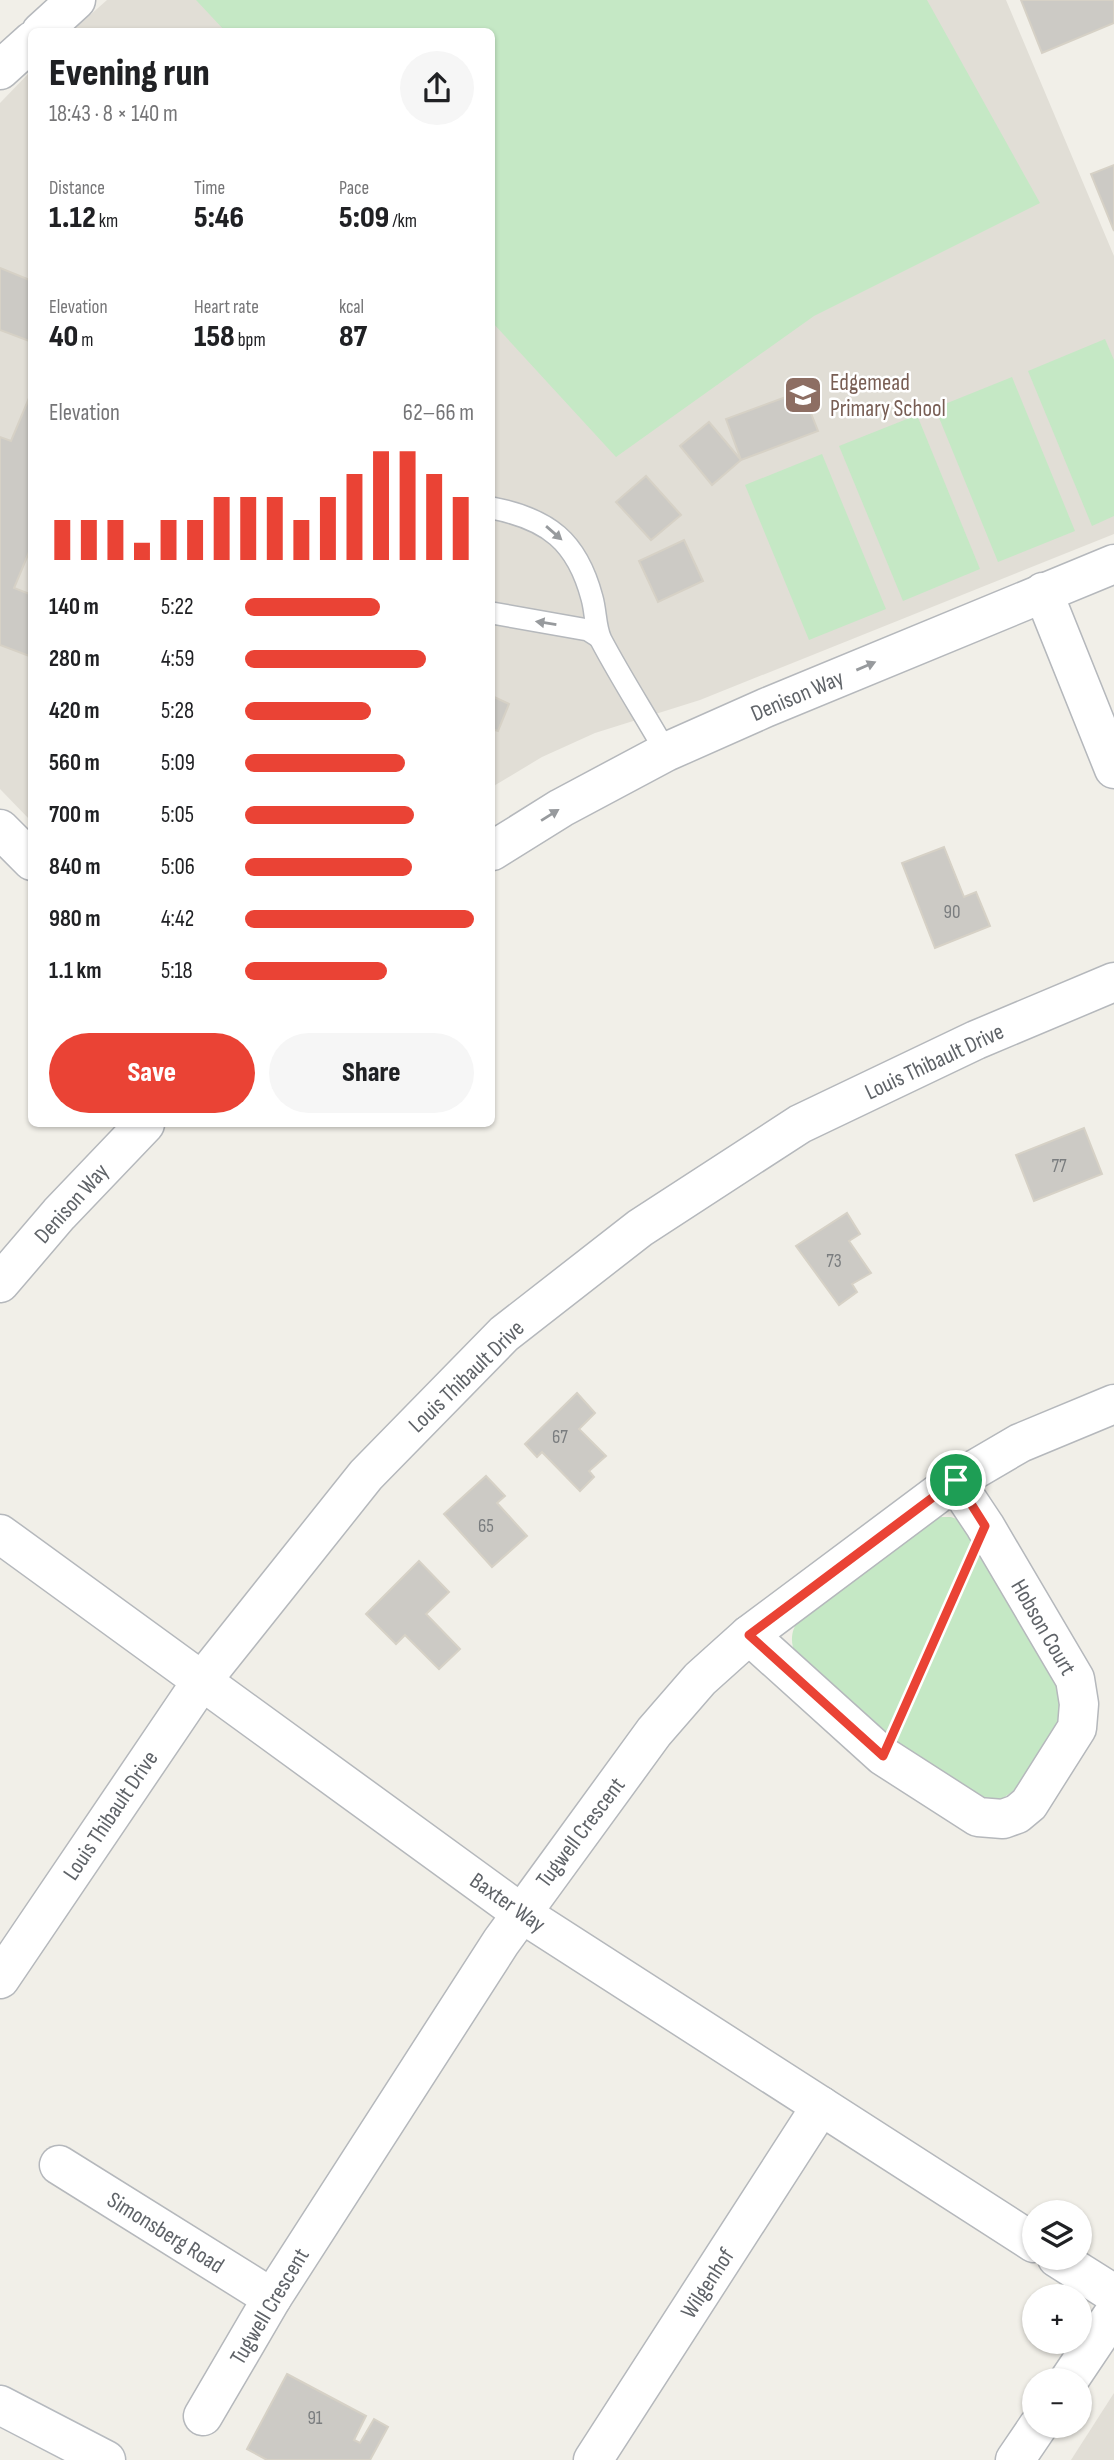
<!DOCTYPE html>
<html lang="en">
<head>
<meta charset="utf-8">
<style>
  body { margin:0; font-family:"Sofia Sans Condensed",sans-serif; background:#f6f6f6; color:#202124; height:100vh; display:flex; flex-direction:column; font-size:26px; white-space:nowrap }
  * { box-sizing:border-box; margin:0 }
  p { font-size:23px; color:#757577 }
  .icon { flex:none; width:38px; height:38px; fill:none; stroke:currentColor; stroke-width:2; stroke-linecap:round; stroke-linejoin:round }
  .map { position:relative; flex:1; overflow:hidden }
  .drawer { position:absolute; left:28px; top:28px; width:467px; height:1099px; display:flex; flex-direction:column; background:#fff; border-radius:10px; box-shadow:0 2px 5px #0004 }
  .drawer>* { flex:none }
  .tools { position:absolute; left:1022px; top:2200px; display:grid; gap:14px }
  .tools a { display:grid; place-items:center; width:70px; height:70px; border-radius:50%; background:#fff; box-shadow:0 2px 5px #0004; font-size:35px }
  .pin { position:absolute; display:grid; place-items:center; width:60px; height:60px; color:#fff; margin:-30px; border:4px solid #fff; border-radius:50%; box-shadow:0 2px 7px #0007 }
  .round { display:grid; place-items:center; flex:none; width:74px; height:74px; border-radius:37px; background:#f6f6f6 }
  .overview { display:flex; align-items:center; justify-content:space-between; height:119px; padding:0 21px }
  h1 { font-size:38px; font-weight:800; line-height:52px }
  .metrics { display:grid; grid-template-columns:repeat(3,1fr); gap:10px; height:119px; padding:7px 21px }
  .metrics div { display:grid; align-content:center }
  .metrics b { font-size:30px; font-weight:800 }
  .metrics small { font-size:19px; font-weight:400 }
  .metrics p { font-size:19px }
  .chart { height:196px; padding:14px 21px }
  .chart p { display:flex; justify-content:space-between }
  .chart svg { width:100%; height:126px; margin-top:7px; stroke:#ea4335; stroke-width:6 }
  .cta { display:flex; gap:14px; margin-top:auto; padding:14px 21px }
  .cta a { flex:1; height:80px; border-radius:42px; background:#ea4335; color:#fff; font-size:28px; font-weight:800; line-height:80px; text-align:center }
  .cta a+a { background:#f6f6f6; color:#202124 }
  ul { padding:0 21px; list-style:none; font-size:23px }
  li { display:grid; grid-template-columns:112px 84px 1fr; align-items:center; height:52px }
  li i { height:18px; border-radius:9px; background:#ea4335 }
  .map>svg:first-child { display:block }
  .education { fill:#e1ded6 }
  .green { fill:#c5e8c5 }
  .building { fill:#cccac5; stroke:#d6d1c6; stroke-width:2 }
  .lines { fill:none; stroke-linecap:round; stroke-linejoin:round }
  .lane-casing { stroke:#b5b8bc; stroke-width:24 }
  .street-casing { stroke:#b5b8bc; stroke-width:41 }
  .secondary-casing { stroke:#b6babf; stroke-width:41 }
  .path { stroke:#9cc7a9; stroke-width:4.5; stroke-dasharray:7 3.5; stroke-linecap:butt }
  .lane { stroke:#fff; stroke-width:21 }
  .street { stroke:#fff; stroke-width:38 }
  .secondary { stroke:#fff; stroke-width:38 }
  .oneway { fill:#979a9d }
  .route-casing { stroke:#fff; stroke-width:14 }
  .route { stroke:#ea4335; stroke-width:9 }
  .labels { text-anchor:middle; stroke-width:5; stroke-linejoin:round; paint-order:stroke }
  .number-label { font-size:19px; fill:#7a7d7f }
  .education-label { font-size:23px; fill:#785e54; stroke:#fff; text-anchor:start }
  .street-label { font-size:23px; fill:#5f6368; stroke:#fff }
</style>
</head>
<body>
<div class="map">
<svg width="1114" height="2460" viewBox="0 0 1114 2460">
  <rect width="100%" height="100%" fill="#f1efe8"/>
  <g class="education">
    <path d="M107 0H1006L1114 256V534L700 700 595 733 542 757 492 787V32H71Z"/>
    <path d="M31 71V821L0 789V103Z"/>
    <path d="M1114 2393V2460H1071Z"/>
  </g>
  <g class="green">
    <path d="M196 0H927L1040 203 814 316 616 457 492 322V32L225 31Z"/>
    <path d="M1105 339 1114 360V516L1092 526 1028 371Z"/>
    <path d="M1012 377 1075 531 998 562 935 408Z"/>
    <path d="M917 415 980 569 903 601 839 446Z"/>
    <path d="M822 454 886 609 809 640 745 485Z"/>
    <path d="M941 1517H951L962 1521 1061 1682 1064 1715 1019 1787 1003 1798 991 1800 977 1799 893 1746 795 1654C790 1640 791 1631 799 1619L930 1520Z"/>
  </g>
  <g class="building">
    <path d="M1021 0H1114V23L1042 53Z"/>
    <path d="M1114 165V231L1091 174Z"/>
    <path d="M0 268 32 281V342L0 330Z"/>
    <path d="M32 391V545L14 588 32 595V657L0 645V437L11 441Z"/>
    <path d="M802 391 818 431 741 460 726 419Z"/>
    <path d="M709 422 741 460 712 485 680 446Z"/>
    <path d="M646 476 681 515 651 540 616 502Z"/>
    <path d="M684 540 703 581 658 602 639 561Z"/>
    <path d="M492 696 509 704 498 731 492 729Z"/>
    <path d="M944 847 964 897 976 892 990 926 935 948 902 863Z"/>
    <path d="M1084 1128 1102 1174 1034 1201 1016 1155Z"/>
    <path d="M847 1213 860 1234 849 1241 871 1273 852 1284 857 1292 839 1305 796 1246Z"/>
    <path d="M577 1393 595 1413 579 1429 606 1456 589 1471 594 1477 580 1491 542 1452 537 1457 525 1444Z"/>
    <path d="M486 1476 505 1496 497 1503 527 1536 492 1567 444 1514Z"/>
    <path d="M419 1561 449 1592 426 1614 460 1649 439 1669 405 1635 396 1644 366 1614Z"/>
    <path d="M287 2374 366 2416 354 2440 360 2443 374 2419 388 2427 370 2460H267L247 2449Z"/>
  </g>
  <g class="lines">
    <defs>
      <g id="lane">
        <path d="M492 508C548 519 577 541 592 598 596 612 595 628 601 640 621 678 645 715 666 752"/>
        <path d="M492 613 588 630 599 637"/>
      </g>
      <g id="street">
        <path d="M41 32 76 0"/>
        <path d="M0 70 32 41"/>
        <path d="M1043 592 1114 769"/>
        <path d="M0 829 32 861"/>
        <path d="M492 851 561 808 666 752 765 708 1114 564"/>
        <path d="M0 1283 59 1214 145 1124"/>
        <path d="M0 1534 521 1913 1034 2243"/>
        <path d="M749 1635 883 1756 978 1817 1003 1819 1017 1814 1029 1804 1077 1728 1079 1704 1075 1679 985 1526 955 1481"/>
        <path d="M0 1979 201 1682 366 1475 504 1334 640 1228 800 1124 976 1040 1114 982"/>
        <path d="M59 2165 272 2298"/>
        <path d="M1057 2258 1114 2294"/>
        <path d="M1069 2380 1114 2313"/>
        <path d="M203 2416 272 2298 501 1942 654 1732 700 1679 749 1635 955 1481 1020 1443 1114 1404"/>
        <path d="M593 2460 821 2106"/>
        <path d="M1015 2460 1038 2426"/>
      </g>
      <path id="secondary" d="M0 2405 106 2460"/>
    </defs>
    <use href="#lane" class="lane-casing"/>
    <use href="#street" class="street-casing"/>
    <use href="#secondary" class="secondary-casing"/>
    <path class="path" d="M899 1720 966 1568"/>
    <use href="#lane" class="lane"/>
    <use href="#street" class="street"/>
    <use href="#secondary" class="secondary"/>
  </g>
  <defs><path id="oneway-solid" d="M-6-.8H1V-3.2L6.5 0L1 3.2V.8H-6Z" transform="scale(1.75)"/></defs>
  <g class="oneway">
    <use href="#oneway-solid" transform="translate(554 533) rotate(41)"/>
    <use href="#oneway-solid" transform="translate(546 623) rotate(-171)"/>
    <use href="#oneway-solid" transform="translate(866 666) rotate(-23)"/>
    <use href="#oneway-solid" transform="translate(550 815) rotate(-32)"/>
  </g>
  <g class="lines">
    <defs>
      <path id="route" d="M956 1480 985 1526 883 1756 749 1635Z"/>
    </defs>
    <use href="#route" class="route-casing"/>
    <use href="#route" class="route"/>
  </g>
  <defs>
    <symbol id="school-square" viewBox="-11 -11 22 22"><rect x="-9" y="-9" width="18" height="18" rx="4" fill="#8d6e63" stroke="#fff"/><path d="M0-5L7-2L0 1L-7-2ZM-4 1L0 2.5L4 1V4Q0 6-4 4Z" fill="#fff"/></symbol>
  </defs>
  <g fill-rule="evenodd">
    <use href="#school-square" x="781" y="373" width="44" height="44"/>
  </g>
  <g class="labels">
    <g class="number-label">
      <text x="952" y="918">90</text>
      <text x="1059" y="1172">77</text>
      <text x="834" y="1267">73</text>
      <text x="560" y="1443">67</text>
      <text x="486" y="1532">65</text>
      <text x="315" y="2424">91</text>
    </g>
    <g class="education-label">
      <text x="830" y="390">Edgemead<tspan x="830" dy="26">Primary School</tspan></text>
    </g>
    <g class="street-label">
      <text transform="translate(797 695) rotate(-23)" y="8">Denison Way</text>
      <text transform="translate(934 1061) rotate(-25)" y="8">Louis Thibault Drive</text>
      <text transform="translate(71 1203) rotate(-48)" y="8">Denison Way</text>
      <text transform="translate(466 1376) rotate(-44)" y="8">Louis Thibault Drive</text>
      <text transform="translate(1044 1627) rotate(60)" y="8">Hobson Court</text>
      <text transform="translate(110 1815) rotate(-56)" y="8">Louis Thibault Drive</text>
      <text transform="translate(580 1832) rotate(-53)" y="8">Tugwell Crescent</text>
      <text transform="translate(508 1902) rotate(35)" y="8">Baxter Way</text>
      <text transform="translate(166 2232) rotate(32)" y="8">Simonsberg Road</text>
      <text transform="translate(707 2283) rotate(-57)" y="8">Wilgenhof</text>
      <text transform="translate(269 2306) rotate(-59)" y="8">Tugwell Crescent</text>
    </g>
  </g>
</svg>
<div class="tools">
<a><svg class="icon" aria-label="layers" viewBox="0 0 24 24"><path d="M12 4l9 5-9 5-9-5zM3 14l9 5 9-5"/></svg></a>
<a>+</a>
<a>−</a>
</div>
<div class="pin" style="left:956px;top:1480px;background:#1e9e55"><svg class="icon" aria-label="arrive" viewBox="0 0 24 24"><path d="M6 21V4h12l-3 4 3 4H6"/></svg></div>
<section class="drawer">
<div class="overview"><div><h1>Evening run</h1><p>18:43 · 8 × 140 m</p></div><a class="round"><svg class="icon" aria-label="share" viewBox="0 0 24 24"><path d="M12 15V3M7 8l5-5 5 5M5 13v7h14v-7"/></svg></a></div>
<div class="metrics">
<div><p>Distance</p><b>1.12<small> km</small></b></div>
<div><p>Time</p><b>5:46</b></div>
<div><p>Pace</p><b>5:09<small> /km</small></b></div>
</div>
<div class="metrics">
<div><p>Elevation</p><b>40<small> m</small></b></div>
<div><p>Heart rate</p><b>158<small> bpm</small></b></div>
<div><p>kcal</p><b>87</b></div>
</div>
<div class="chart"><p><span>Elevation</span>62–66 m</p>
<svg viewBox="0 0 160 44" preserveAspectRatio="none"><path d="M5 44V30M15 44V30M25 44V30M35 44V38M45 44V30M55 44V30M65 44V22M75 44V22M85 44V22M95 44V30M105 44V22M115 44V14M125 44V6M135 44V6M145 44V14M155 44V22"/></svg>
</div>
<ul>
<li><b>140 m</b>5:22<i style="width:59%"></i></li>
<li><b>280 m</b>4:59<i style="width:79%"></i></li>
<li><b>420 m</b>5:28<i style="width:55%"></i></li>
<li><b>560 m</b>5:09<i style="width:70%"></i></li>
<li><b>700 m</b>5:05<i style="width:74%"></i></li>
<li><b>840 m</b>5:06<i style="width:73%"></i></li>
<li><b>980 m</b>4:42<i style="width:100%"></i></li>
<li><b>1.1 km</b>5:18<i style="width:62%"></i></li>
</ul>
<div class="cta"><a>Save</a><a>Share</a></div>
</section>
</div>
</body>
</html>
